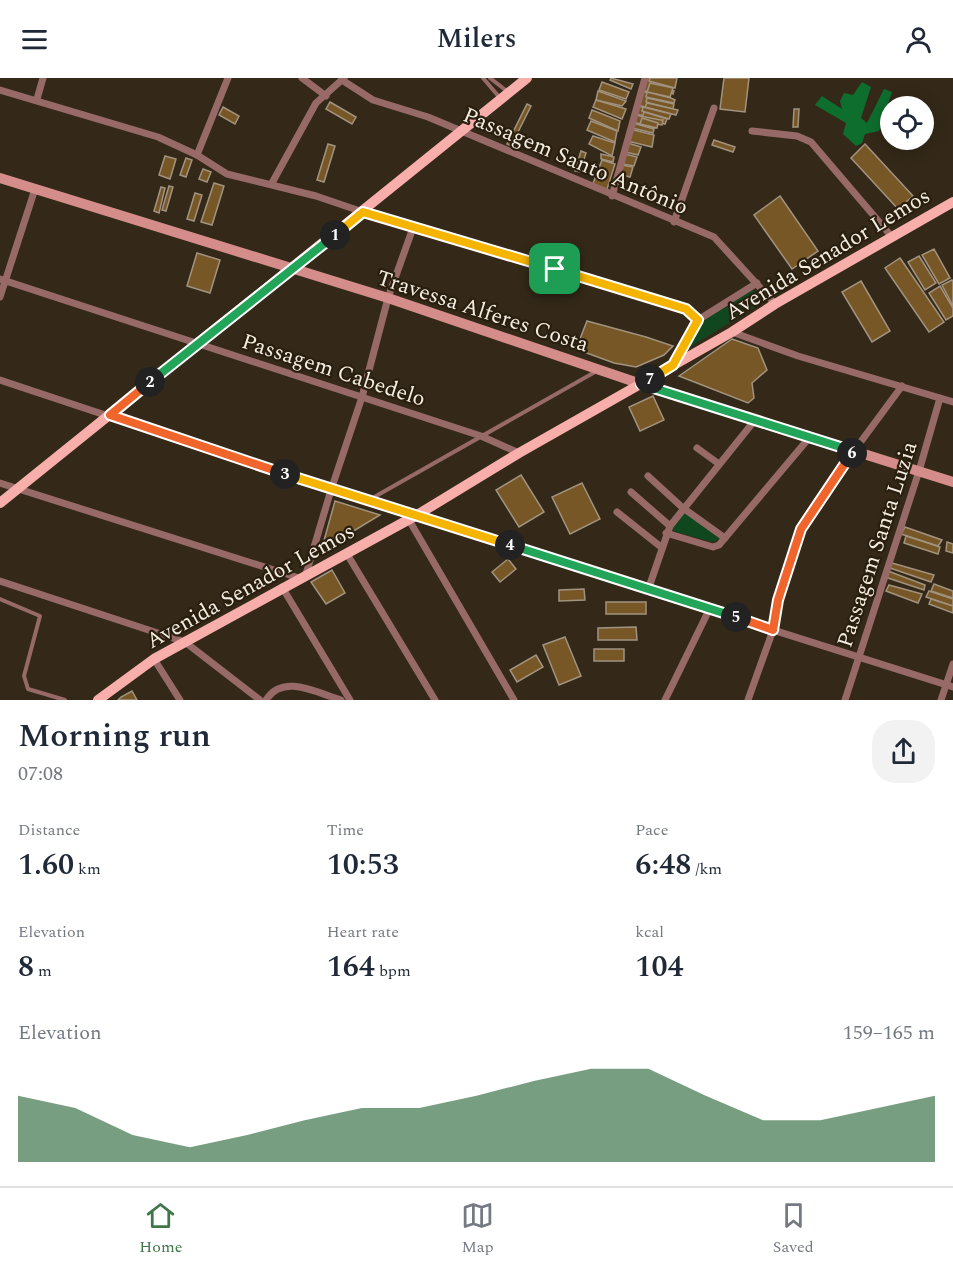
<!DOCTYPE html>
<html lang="en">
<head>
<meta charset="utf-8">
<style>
  body { margin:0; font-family:Spectral,serif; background:#f2f2f3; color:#1f2937; height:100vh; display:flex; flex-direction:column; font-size:22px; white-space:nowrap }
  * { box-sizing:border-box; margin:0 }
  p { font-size:20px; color:#747a83 }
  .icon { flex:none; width:33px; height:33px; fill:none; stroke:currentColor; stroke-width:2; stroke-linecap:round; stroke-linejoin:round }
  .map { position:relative; height:622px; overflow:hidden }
  .details { display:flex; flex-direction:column; background:#fff; flex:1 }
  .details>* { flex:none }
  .buttons { position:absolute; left:880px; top:18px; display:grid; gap:12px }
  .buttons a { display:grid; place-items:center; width:54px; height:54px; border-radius:50%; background:#fff; box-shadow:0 3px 15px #0003; font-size:30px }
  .pin { position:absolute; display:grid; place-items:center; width:51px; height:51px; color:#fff; margin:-26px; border-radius:12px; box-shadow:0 3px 9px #0006 }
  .km { position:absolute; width:30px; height:30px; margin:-15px; border-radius:50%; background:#222; color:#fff; font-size:16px; line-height:30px; text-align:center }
  .round { display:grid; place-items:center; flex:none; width:63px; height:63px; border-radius:24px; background:#f2f2f3 }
  .overview { display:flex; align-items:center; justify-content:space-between; height:102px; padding:0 18px }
  h1 { font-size:33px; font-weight:600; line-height:45px }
  .figures { display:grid; grid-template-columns:repeat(3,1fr); gap:9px; height:102px; padding:6px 18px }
  .figures div { display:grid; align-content:center }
  .figures b { font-size:30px; font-weight:600 }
  .figures small { font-size:16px; font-weight:400 }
  .figures p { font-size:16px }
  .chart { height:168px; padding:12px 18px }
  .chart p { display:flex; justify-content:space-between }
  .chart svg { width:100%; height:108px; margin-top:6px; fill:#40764c; opacity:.7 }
  header { display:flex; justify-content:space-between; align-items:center; height:78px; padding:0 18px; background:#fff; font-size:27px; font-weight:600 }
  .dock { display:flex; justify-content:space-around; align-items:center; height:84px; border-top:2px solid #e0e1e3; background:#fff; font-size:16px; color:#747a83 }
  .dock a { display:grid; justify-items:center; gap:3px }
  .dock .selected { color:#40764c }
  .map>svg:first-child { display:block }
  .green { fill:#10471f }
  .forest { fill:#0d6e2e }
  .building { fill:#775726; stroke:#a19380; stroke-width:1.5 }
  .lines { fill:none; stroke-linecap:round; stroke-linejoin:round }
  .lane { stroke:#976a68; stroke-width:4 }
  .street { stroke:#976a68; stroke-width:7 }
  .secondary { stroke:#d48d8a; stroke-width:10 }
  .primary { stroke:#f8aeab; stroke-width:10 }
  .split-1-casing { stroke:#fff; stroke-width:12 }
  .split-2-casing { stroke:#fff; stroke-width:12 }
  .split-3-casing { stroke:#fff; stroke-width:12 }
  .split-4-casing { stroke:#fff; stroke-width:12 }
  .split-5-casing { stroke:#fff; stroke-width:12 }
  .split-6-casing { stroke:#fff; stroke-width:12 }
  .split-7-casing { stroke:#fff; stroke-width:12 }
  .split-8-casing { stroke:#fff; stroke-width:12 }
  .split-1 { stroke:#f5b400; stroke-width:8 }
  .split-2 { stroke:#22a559; stroke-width:8 }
  .split-3 { stroke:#f0652b; stroke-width:8 }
  .split-4 { stroke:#f5b400; stroke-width:8 }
  .split-5 { stroke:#22a559; stroke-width:8 }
  .split-6 { stroke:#f0652b; stroke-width:8 }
  .split-7 { stroke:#22a559; stroke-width:8 }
  .split-8 { stroke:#f5b400; stroke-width:8 }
  .labels { text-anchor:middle; stroke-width:4.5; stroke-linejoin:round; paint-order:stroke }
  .street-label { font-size:22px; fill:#f3ece1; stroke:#2a1f0e }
</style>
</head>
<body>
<header><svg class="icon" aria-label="menu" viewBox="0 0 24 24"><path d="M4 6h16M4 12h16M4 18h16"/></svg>Milers<svg class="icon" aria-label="person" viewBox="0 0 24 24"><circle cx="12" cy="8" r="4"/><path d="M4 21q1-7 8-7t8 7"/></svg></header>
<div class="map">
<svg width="953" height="622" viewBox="0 0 953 622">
  <rect width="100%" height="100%" fill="#342918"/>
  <g class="green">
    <path d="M753 211 762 225 688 270C697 239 727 227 753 211Z"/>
    <path d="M684 434 723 460 712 464 673 453 672 449Z"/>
  </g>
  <path class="forest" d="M862 4 871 9 861 40 867 45 884 11 892 14 879 53 865 56 862 65 856 68 843 56 846 45 815 27 822 18 842 31 840 23 844 15 853 17Z"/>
  <g class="building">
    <path d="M611 0 633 6 631 11 610 2Z"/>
    <path d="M647 0 668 1 665 10 674 13 673 16 670 14 667 20 642 12Z"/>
    <path d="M650 0H677L675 10 649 3Z"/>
    <path d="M724 0H749L745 34 720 31Z"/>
    <path d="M602 4 629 14 626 21 599 12Z"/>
    <path d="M650 5 673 10 670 19 647 14Z"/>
    <path d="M598 13 626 23 622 28 596 22Z"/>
    <path d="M642 13 673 22 672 27 666 24 662 34 638 27Z"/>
    <path d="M647 14 671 20 675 22 674 25 646 19Z"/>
    <path d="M647 20 674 26 673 31 646 24Z"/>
    <path d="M596 22 626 31 622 41 593 29Z"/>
    <path d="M330 24 356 39 352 46 326 31Z"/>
    <path d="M647 25 678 32 676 37 645 29Z"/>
    <path d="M527 26 531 28 511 68 507 66Z"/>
    <path d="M638 28 662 34 661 42 636 36Z"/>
    <path d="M223 29 239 38 235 46 219 37Z"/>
    <path d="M643 29 671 36 669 41 642 33Z"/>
    <path d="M794 31H799L798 49H793Z"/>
    <path d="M592 32 620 43 618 53 589 40Z"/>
    <path d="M644 34 667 41 665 46 642 40Z"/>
    <path d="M635 37 661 42H663L662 47 655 46V50L633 44Z"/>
    <path d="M642 40 658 45 657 50 640 46Z"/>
    <path d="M591 43 617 53 615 64 587 52Z"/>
    <path d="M633 45 654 51 653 55 632 50Z"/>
    <path d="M630 51 654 57 652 69 627 63Z"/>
    <path d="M593 58 615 65 612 78 589 66Z"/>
    <path d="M714 62 735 69 733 74 712 67Z"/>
    <path d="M628 65 641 69 638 77 625 74Z"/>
    <path d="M328 66 335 68 324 104 317 102Z"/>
    <path d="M865 66 913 118 898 131 851 80Z"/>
    <path d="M581 73 586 75 580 94 575 93Z"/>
    <path d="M601 76 614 79 613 84 601 81Z"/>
    <path d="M625 76 637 79 634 88 622 86Z"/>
    <path d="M165 78 176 81 170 101 159 97Z"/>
    <path d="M186 80 192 82 186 99 180 97Z"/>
    <path d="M602 82 615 86 607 111 592 108Z"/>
    <path d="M622 87 633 89 630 99 619 96Z"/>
    <path d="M203 91 211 94 207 104 199 101Z"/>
    <path d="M214 105 224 108 212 147 201 144Z"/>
    <path d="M169 108 173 109 166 133 162 132Z"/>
    <path d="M161 109 165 110 159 135 154 133Z"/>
    <path d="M195 115 202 117 194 143 187 141Z"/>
    <path d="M780 118 818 173 792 191 754 137Z"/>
    <path d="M934 171 950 200 939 206 922 177Z"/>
    <path d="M197 175 220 182 210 215 187 208Z"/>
    <path d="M919 178 936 205 925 212 908 184Z"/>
    <path d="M900 180 944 244 929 254 885 190Z"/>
    <path d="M952 202 953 203V228L942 207Z"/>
    <path d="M861 203 890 253 872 264 842 214Z"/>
    <path d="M940 208 953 230V238L946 242 929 215Z"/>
    <path d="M587 243 646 259 673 268 664 277 636 289 614 285 576 271Z"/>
    <path d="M732 261 758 270 767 292 752 305 754 320 748 325 679 298Z"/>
    <path d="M653 318 664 342 640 353 629 329Z"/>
    <path d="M521 397 544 434 519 449 496 412Z"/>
    <path d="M582 405 600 441 570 456 552 419Z"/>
    <path d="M335 423 380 437 327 469 323 466Z"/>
    <path d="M905 449 942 462 938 468 901 456Z"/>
    <path d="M906 458 940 469 938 476 904 465Z"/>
    <path d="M947 464 953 466V475L946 473Z"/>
    <path d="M508 481 516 491 500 504 492 494Z"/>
    <path d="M892 485 934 497 931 504 890 490Z"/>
    <path d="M332 492 345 515 326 526 311 504Z"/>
    <path d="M888 493 925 507 924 512 885 499Z"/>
    <path d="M934 506 953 513V520L931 513Z"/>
    <path d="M889 507 922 516 918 525 886 513Z"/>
    <path d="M584 511 585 522 559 523V512Z"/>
    <path d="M929 513 953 521V528L926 519Z"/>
    <path d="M931 521 953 528V535L929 526Z"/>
    <rect x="606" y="524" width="40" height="12"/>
    <path d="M636 549 637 562H598V550Z"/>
    <path d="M565 559 581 598 559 607 543 567Z"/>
    <rect x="594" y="571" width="30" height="12"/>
    <path d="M536 577 543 589 517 604 510 592Z"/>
    <path d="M132 613 137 622H118L121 619Z"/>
  </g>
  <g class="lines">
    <g class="lane">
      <path d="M483 0 500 20"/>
      <path d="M490 0 508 14"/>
      <path d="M369 422 595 294"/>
      <path d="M0 521 40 538 24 598 28 611 65 622"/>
    </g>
    <g class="street">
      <path d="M302 0 326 18"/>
      <path d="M342 2 373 22 428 39 714 159 775 226"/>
      <path d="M0 12 158 59 197 77 227 96 316 118 363 134 686 231 698 242"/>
      <path d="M37 21 43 0"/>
      <path d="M752 53 797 58 811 64 892 159"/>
      <path d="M197 77 228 0"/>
      <path d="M272 105 316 25 344 0"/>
      <path d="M612 118 645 0"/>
      <path d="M674 144 714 30"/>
      <path d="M0 201 481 358 519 375"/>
      <path d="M0 219 35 111"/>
      <path d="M732 254 798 278 953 324"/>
      <path d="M673 287 698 242 757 205"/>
      <path d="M0 302 331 412 953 609"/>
      <path d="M697 370 719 386"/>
      <path d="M648 398 683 430 725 460"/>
      <path d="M0 405 299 500"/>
      <path d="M631 414 670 448"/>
      <path d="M617 434 661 469"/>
      <path d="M409 442 514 622"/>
      <path d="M666 455 713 469 719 467 809 360"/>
      <path d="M347 476 435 622"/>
      <path d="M306 496 331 412 362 319 388 220 414 147"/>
      <path d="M0 503 185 564 260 622"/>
      <path d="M282 509 350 622"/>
      <path d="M648 512 670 448 755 342"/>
      <path d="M154 581 180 622"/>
      <path d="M266 622C283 595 317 615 341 622"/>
      <path d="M665 622 710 530"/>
      <path d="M748 622 773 552 778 522 801 451 817 423 902 308"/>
      <path d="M845 622 919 393 940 320"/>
      <path d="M941 622 953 586"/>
    </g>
    <path class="secondary" d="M0 100 388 220 641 306 953 404"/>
    <g class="primary">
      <path d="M0 425 527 0"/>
      <path d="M98 622 154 581 417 437 519 375 732 254 775 226 953 124"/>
    </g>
  </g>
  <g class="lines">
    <defs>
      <path id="split-1" d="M335 157 363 134 555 191"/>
      <path id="split-2" d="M150 304 335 157"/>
      <path id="split-3" d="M150 304 110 337 285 396"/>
      <path id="split-4" d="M285 396 510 467"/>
      <path id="split-5" d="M510 467 736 539"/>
      <path id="split-6" d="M736 539 773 552 778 522 801 451 852 375"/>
      <path id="split-7" d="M650 301 641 306 853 373 852 375"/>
      <path id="split-8" d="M555 191 686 231 698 242 673 287 650 301"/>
    </defs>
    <use href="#split-1" class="split-1-casing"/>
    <use href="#split-2" class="split-2-casing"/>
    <use href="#split-3" class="split-3-casing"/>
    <use href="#split-4" class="split-4-casing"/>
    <use href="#split-5" class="split-5-casing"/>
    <use href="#split-6" class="split-6-casing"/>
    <use href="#split-7" class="split-7-casing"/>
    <use href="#split-8" class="split-8-casing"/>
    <use href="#split-1" class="split-1"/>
    <use href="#split-2" class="split-2"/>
    <use href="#split-3" class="split-3"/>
    <use href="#split-4" class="split-4"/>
    <use href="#split-5" class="split-5"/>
    <use href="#split-6" class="split-6"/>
    <use href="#split-7" class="split-7"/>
    <use href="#split-8" class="split-8"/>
  </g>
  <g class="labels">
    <g class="street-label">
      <text transform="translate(576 82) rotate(23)" y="8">Passagem Santo Antônio</text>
      <text transform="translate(827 175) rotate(-31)" y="8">Avenida Senador Lemos</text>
      <text transform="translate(483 232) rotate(18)" y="8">Travessa Alferes Costa</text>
      <text transform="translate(334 291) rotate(18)" y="8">Passagem Cabedelo</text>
      <text transform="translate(876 466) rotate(-72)" y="8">Passagem Santa Luzia</text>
      <text transform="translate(250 507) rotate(-29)" y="8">Avenida Senador Lemos</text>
    </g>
  </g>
</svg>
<div class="buttons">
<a><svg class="icon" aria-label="locate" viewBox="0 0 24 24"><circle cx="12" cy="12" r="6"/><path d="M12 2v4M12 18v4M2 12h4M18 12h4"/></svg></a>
</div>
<div class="pin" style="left:555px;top:191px;background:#1e9e55"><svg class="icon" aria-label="arrive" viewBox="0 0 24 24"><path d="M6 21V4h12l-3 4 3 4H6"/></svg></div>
<b class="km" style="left:335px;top:157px">1</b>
<b class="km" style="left:150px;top:304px">2</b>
<b class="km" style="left:285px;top:396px">3</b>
<b class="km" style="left:510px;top:467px">4</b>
<b class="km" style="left:736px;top:539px">5</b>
<b class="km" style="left:852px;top:375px">6</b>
<b class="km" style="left:650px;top:301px">7</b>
</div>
<section class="details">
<div class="overview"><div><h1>Morning run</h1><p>07:08</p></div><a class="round"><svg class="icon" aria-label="share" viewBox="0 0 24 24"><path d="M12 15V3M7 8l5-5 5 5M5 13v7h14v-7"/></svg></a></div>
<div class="figures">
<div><p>Distance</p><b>1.60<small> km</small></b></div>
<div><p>Time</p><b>10:53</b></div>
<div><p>Pace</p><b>6:48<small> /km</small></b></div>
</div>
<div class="figures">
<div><p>Elevation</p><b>8<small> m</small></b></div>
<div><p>Heart rate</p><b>164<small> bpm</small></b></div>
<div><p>kcal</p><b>104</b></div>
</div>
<div class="chart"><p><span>Elevation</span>159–165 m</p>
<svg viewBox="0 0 160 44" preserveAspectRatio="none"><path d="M0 44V17L10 22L20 33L30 38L40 33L50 27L60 22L70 22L80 17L90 11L100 6L110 6L120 17L130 27L140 27L150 22L160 17V44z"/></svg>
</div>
</section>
<nav class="dock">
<a class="selected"><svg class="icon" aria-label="home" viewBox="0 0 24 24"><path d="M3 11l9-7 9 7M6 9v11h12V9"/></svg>Home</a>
<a><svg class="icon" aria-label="map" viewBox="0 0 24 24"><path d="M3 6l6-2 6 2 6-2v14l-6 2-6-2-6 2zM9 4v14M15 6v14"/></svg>Map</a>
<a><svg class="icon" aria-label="saved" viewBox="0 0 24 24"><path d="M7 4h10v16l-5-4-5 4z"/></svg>Saved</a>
</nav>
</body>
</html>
